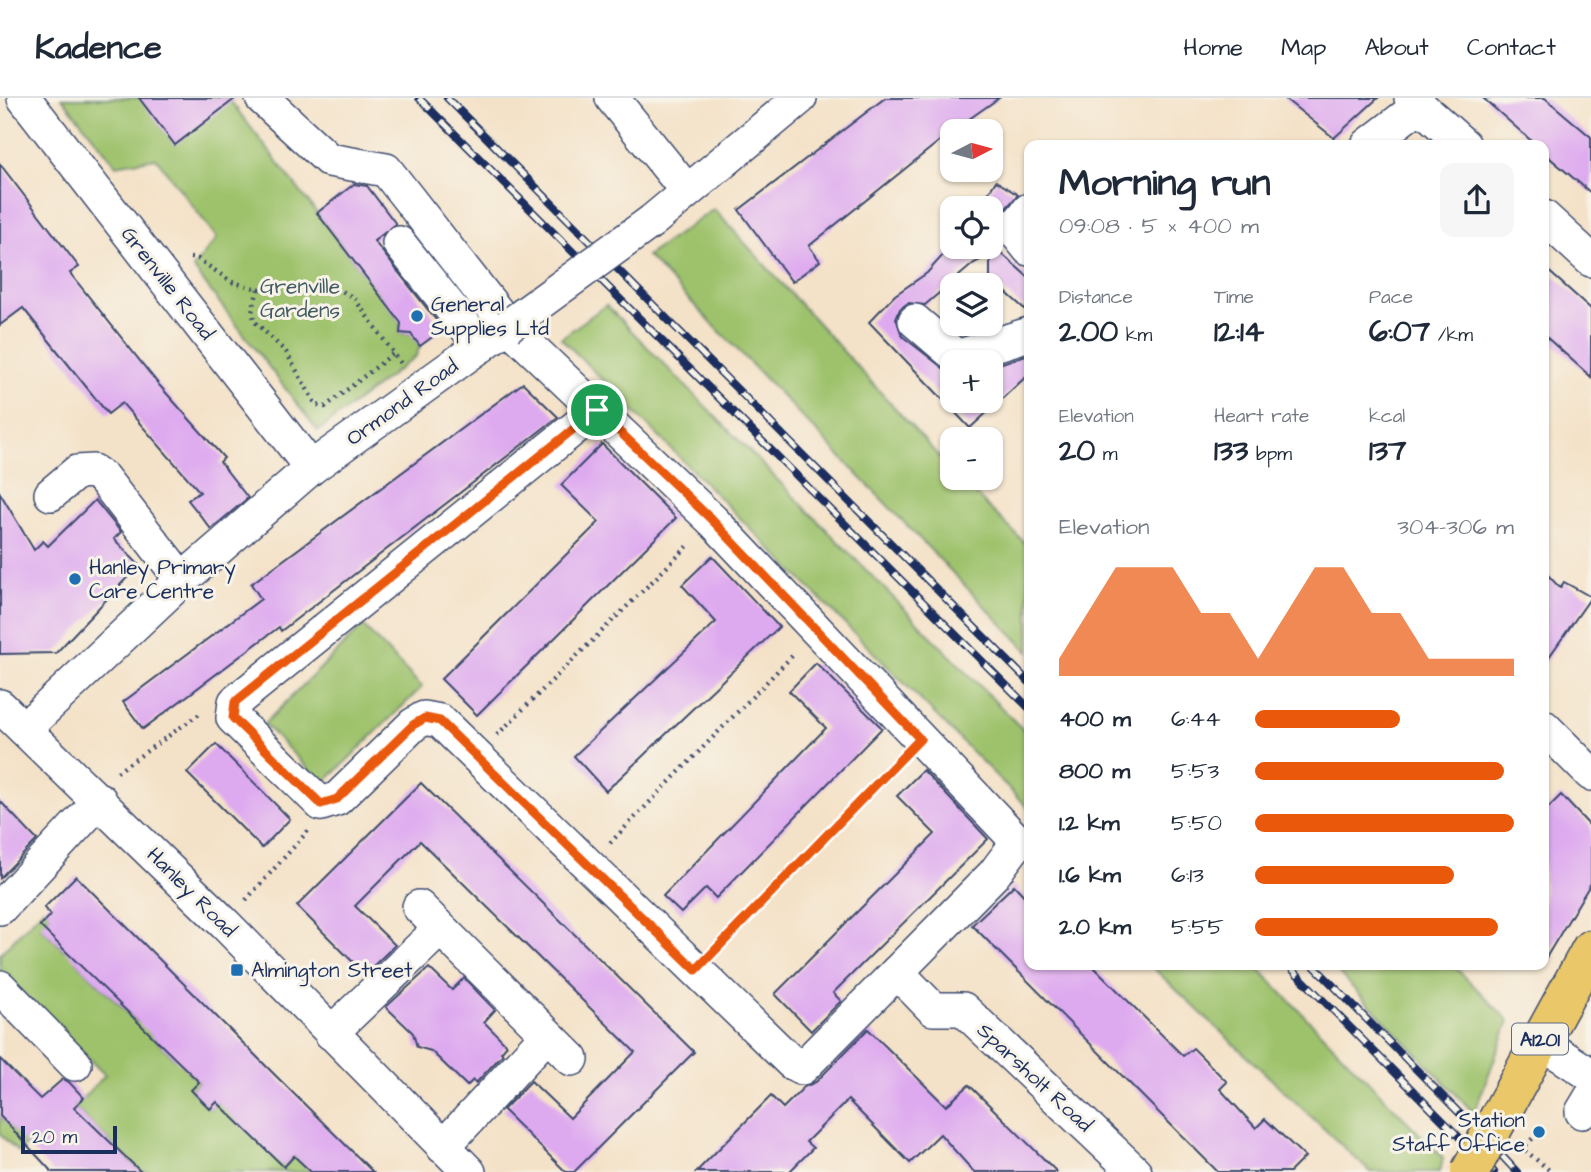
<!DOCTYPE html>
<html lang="en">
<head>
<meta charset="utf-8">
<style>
  body { margin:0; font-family:"Architects Daughter",sans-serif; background:#f6f6f7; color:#1f2937; height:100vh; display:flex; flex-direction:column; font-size:26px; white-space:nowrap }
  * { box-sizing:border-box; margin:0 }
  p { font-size:23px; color:#747a83 }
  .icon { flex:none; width:38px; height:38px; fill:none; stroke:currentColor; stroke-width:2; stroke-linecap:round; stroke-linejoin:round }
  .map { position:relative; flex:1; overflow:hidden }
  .drawer { position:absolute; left:1024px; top:42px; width:525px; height:830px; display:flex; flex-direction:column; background:#fff; border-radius:14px; box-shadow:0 2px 5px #0004 }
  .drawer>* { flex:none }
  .needle { width:46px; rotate:84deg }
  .buttons { position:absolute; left:940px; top:21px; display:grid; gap:14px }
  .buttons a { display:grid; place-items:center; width:63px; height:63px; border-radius:14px; background:#fff; box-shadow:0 2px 5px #0004; font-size:35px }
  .scale { position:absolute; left:21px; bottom:18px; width:96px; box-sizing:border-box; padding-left:7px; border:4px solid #1b2f5e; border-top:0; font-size:19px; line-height:24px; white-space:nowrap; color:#1b2f5e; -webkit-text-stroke:5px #f7f3e8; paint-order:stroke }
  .pin { position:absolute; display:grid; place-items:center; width:60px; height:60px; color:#fff; margin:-30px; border:4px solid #fff; border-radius:50%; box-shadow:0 2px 7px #0007 }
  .round { display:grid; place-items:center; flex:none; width:74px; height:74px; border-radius:14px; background:#f6f6f7 }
  .headline { display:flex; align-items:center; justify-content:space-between; height:119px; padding:0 35px }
  h1 { font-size:38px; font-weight:700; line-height:52px }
  .metrics { display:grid; grid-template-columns:repeat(3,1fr); gap:10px; height:119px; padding:7px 35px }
  .metrics div { display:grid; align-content:center }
  .metrics b { font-size:30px; font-weight:700 }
  .metrics small { font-size:19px; font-weight:400 }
  .metrics p { font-size:19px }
  .chart { height:196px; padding:14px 35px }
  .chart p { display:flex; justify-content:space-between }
  .chart svg { width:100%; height:126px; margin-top:7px; fill:#ea580c; opacity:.7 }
  ul { padding:0 35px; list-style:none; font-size:23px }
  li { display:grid; grid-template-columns:112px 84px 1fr; align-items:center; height:52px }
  li i { height:18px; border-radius:9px; background:#ea580c }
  header { display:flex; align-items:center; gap:42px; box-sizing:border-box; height:98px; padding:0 35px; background:#fff; border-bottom:2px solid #e0e1e3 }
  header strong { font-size:33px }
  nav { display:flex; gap:38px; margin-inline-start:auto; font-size:24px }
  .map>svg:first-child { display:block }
  .green { fill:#9ec26c; stroke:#5c7865; stroke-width:2 }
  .building { fill:#deaaef }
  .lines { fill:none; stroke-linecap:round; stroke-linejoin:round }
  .minor-casing { stroke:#3c4a6e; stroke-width:36 }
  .major-casing { stroke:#3c4a6e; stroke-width:41 }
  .path { stroke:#3c4a6e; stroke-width:4.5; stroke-dasharray:2 5; stroke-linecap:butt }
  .minor { stroke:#fff; stroke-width:33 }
  .major { stroke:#eac769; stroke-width:38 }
  .rail-casing { stroke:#1b2f5e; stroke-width:8 }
  .rail { stroke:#f7f3e8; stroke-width:5; stroke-dasharray:16; stroke-linecap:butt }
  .minor-bridge-casing { stroke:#3c4a6e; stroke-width:36; stroke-linecap:butt }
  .major-bridge-casing { stroke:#3c4a6e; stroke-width:41; stroke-linecap:butt }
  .minor-bridge { stroke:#fff; stroke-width:33 }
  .major-bridge { stroke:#eac769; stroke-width:38 }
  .route-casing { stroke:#fff; stroke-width:14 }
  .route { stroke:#ea580c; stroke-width:9 }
  .poi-dot { fill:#1f6fb2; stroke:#f7f3e8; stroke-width:2.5 }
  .labels { text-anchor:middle; stroke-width:6; stroke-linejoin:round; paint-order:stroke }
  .shield { fill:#f7f3e8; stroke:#5d6a87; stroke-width:2 }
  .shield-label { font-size:19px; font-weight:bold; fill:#1b2f5e }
  .street-label { font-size:21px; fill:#1b2f5e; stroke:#f7f3e8 }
  .park-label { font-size:21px; fill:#425b62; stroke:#f7f3e8 }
  .poi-label { font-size:21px; fill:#1b2f5e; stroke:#f7f3e8; text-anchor:start }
</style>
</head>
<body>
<header>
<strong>Kadence</strong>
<nav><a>Home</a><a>Map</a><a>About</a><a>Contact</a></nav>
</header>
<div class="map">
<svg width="1591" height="1074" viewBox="0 0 1591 1074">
  <rect width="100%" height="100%" fill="#f7f3e8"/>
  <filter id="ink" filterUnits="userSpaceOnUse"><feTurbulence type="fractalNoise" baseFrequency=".0143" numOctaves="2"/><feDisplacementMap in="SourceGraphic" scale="14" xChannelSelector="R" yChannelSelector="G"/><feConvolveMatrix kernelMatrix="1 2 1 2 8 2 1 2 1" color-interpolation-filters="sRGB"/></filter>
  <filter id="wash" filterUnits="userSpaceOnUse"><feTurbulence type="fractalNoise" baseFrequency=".00686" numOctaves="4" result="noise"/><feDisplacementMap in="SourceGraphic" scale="28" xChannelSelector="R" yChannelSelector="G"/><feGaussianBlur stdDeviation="1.57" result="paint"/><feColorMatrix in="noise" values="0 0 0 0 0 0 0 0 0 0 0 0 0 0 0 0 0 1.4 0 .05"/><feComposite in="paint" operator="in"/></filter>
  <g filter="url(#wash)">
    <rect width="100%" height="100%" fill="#f4e2c8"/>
    <g class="green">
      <path d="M62 0H228L401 224 400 235 412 236 420 248 416 258 318 333 193 170 217 140 156 60 116 67Z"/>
      <path d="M714 111 952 373V380H959L1029 449V554L647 158Z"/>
      <path d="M606 207 1029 638V711L561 240Z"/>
      <path d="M363 528 422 589 323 686 264 626Z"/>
      <path d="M44 810 51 817 41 829 64 852 75 840 77 864 137 924 148 912 151 936 174 960 185 949 188 973 199 984 191 992 210 1011 229 993 285 1068 294 1058 316 1074H141L74 1009 105 977 0 872V856Z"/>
      <path d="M1149 866H1254L1443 1060 1440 1074H1370Z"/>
      <path d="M1330 866H1452L1509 923 1474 1015Z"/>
      <path d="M0 1018 27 1045 18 1054 0 1036Z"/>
    </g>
    <g id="blocks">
      <g class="building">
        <path d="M139 0H236L175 47Z"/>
        <path d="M885 0H999L952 33 809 148 820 163 792 184 739 112Z"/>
        <path d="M1284 0H1378L1334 40Z"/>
        <path d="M1483 0H1545L1591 39V95L1544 55V47H1536Z"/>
        <path d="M0 66 79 169 70 175 160 288 224 360 220 364 248 400 211 431 188 402 200 394 122 305 108 316 23 210 0 227Z"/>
        <path d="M996 83 1018 97 998 119 994 127 996 139 990 144V110H979Z"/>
        <path d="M354 86 367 88 396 126 374 143 443 231 420 248 411 236 400 235 401 225 317 115Z"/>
        <path d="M990 145 1029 180V215L990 180V157L974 165 925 207 908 205 900 211 896 220 902 238 952 277V303H990V269L1029 256V276L970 330 869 224 895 197 927 175 952 147 990 149Z"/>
        <path d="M1544 169 1591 211V279L1544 237Z"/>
        <path d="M523 285 558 319 281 533 279 529 143 631 123 604 261 501 251 486Z"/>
        <path d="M602 346 676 420 477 617 441 581 599 424 561 387Z"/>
        <path d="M0 395 34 452 43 443 48 448 95 402 121 434 114 441 139 467 56 555 0 556Z"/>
        <path d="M712 458 779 529 606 693 574 658 716 524 682 487Z"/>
        <path d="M1544 473 1560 490 1564 484 1591 499 1544 566Z"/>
        <path d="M816 565 882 630 716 800 706 790 681 815 663 798 826 630 789 593Z"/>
        <path d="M216 646 290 721 262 750 187 675Z"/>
        <path d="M923 672 988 741 833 895 841 903 811 933 775 896 935 736 897 698Z"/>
        <path d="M421 685 694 954 574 1074H566L503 1012 531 983 570 1020 635 954 420 743 355 808 395 847 365 876 297 808Z"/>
        <path d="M1561 697 1591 729V785L1544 863V714Z"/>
        <path d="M0 703 37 742 0 780Z"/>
        <path d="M76 778 277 979 373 1074H311L294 1058 284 1069 217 1004 210 1011 191 992 199 984 40 828 51 817 44 810Z"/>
        <path d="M1014 787 1029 803V866H1091L1183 958 1193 950 1227 984 1220 991 1256 1030 1265 1021 1305 1059 1290 1074H1218L972 827Z"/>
        <path d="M429 870 452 892 464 880 495 912 484 924 507 947 501 954 503 956 476 985 473 982 467 988 431 953 417 949 413 935 386 909Z"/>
        <path d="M868 931 946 1008 969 987 1057 1074H974L940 1036 910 1065 848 1002 806 1044 813 1050 789 1074H696L771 998 783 1010 804 989 816 984Z"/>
        <path d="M0 961 40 1001 63 981 69 984 84 1000 74 1009 141 1074H52L0 1018Z"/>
      </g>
    </g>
  </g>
  <g filter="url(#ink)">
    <use href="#blocks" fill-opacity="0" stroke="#3c4a6e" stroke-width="2"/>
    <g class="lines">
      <defs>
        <g id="minor">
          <path d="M24 0 311 370"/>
          <path d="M262 0 329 62 386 72 508 228 713 423 1018 744 994 776 802 970 792 965 440 623 424 620 413 627 337 701 321 706 233 620 235 604 597 312"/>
          <path d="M612 0 687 93"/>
          <path d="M1411 0 1464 47"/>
          <path d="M1368 47 1420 7"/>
          <path d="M1029 112 1013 131 1029 151"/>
          <path d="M1544 119 1591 162"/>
          <path d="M652 123 800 0"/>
          <path d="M399 145 481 248"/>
          <path d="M915 223 957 259 1029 236"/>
          <path d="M51 396 77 374 93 373 103 380 182 482"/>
          <path d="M0 608 225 826 469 1074"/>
          <path d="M1544 629 1591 676"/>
          <path d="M24 631 182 482 311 370 508 228"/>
          <path d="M419 809 572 961"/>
          <path d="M0 810 100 702"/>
          <path d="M897 874 933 911H963L1135 1074"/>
          <path d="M0 889 75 966"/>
          <path d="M331 935 440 831"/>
          <path d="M1539 943 1591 977"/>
          <path d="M1582 1014 1591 999"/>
          <path d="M443 1049 547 937"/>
        </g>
        <path id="major" d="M1492 1032 1591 851"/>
      </defs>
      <use href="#minor" class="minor-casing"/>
      <use href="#major" class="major-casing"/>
      <g class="path">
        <path d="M190 160 198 161 232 184 258 191 286 189 342 193 354 200 402 267"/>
        <path d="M258 191 252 214 255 224 286 254 316 307 325 309 394 255"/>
        <path d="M941 206 952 202"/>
        <path d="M497 637 690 446"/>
        <path d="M117 674 201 615"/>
        <path d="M610 745 794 556"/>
        <path d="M246 802 308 733"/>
        <path d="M718 849 897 664"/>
        <path d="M1526 1047 1535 1038"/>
        <path d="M1520 1048 1549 1072 1547 1074"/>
      </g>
      <use href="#minor" class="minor"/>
      <use href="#major" class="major"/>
      <defs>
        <g id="rail">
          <path d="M419 0 1029 610"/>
          <path d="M447 0 1029 584"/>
          <path d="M1287 866 1494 1074"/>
          <path d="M1312 866 1487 1043"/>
          <path d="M1502 1058 1517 1074"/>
        </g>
      </defs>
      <use href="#rail" class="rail-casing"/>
      <use href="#rail" class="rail"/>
      <defs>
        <path id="minor-bridge" d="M508 228 652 123"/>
        <path id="major-bridge" d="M1470 1074 1492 1032"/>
      </defs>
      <use href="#minor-bridge" class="minor-bridge-casing"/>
      <use href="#major-bridge" class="major-bridge-casing"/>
      <use href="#minor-bridge" class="minor-bridge"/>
      <use href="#major-bridge" class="major-bridge"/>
    </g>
  </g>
  <g class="lines" filter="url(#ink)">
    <defs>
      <path id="route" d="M597 312 713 423 920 641 696 872 440 623 425 620 413 627 337 701 321 706 233 620 235 604Z"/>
    </defs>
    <use href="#route" class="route-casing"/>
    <use href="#route" class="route"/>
  </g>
  <g class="poi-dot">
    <circle cx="417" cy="218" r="7"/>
    <circle cx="75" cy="481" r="7"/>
    <rect x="230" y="865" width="14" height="14" rx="3.5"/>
    <circle cx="1539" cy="1034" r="7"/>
  </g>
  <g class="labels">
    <rect class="shield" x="1512" y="925.5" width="56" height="31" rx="5"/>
    <g class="shield-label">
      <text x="1540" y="948">A1201</text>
    </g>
    <g class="street-label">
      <text transform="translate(168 185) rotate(52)" y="7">Grenville Road</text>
      <text transform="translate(402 304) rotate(-36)" y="7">Ormond Road</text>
      <text transform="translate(192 794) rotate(45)" y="7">Hanley Road</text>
      <text transform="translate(1035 979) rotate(43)" y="7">Sparsholt Road</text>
    </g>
    <g class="park-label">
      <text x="300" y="195">Grenville<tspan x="300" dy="24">Gardens</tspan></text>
    </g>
    <g class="poi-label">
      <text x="431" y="213">General<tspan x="431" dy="24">Supplies Ltd</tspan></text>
      <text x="89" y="476">Hanley Primary<tspan x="89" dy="24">Care Centre</tspan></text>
      <text x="251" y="879">Almington Street</text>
      <text x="1525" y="1029" text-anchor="end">Station<tspan x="1525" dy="24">Staff Office</tspan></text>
    </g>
  </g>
</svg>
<div class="buttons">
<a><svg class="needle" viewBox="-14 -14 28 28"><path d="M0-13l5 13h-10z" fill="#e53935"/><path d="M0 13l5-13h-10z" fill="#747a83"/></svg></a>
<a><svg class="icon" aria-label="locate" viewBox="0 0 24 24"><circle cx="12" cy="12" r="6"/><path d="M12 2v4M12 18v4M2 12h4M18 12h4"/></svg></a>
<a><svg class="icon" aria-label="layers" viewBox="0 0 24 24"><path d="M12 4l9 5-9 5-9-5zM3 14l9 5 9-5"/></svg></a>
<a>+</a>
<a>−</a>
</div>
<div class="scale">20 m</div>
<div class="pin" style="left:597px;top:312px;background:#1e9e55"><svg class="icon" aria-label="arrive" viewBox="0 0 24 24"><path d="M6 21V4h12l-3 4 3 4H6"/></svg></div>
<section class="drawer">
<div class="headline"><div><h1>Morning run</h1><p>09:08 · 5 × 400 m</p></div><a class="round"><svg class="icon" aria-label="share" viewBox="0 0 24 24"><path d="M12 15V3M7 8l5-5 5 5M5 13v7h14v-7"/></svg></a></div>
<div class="metrics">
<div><p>Distance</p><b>2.00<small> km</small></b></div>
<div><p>Time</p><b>12:14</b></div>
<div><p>Pace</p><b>6:07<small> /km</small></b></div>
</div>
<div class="metrics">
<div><p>Elevation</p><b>20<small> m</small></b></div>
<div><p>Heart rate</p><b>133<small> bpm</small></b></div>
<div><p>kcal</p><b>137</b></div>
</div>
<div class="chart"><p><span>Elevation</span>304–306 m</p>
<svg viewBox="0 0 160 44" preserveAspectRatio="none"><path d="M0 44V38L10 22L20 6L30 6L40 6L50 22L60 22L70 38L80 22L90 6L100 6L110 22L120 22L130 38L140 38L150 38L160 38V44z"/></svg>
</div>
<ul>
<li><b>400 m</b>6:44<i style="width:56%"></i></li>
<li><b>800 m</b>5:53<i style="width:96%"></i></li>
<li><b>1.2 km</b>5:50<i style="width:100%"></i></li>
<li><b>1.6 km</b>6:13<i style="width:77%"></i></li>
<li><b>2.0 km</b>5:55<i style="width:94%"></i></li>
</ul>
</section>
</div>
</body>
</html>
